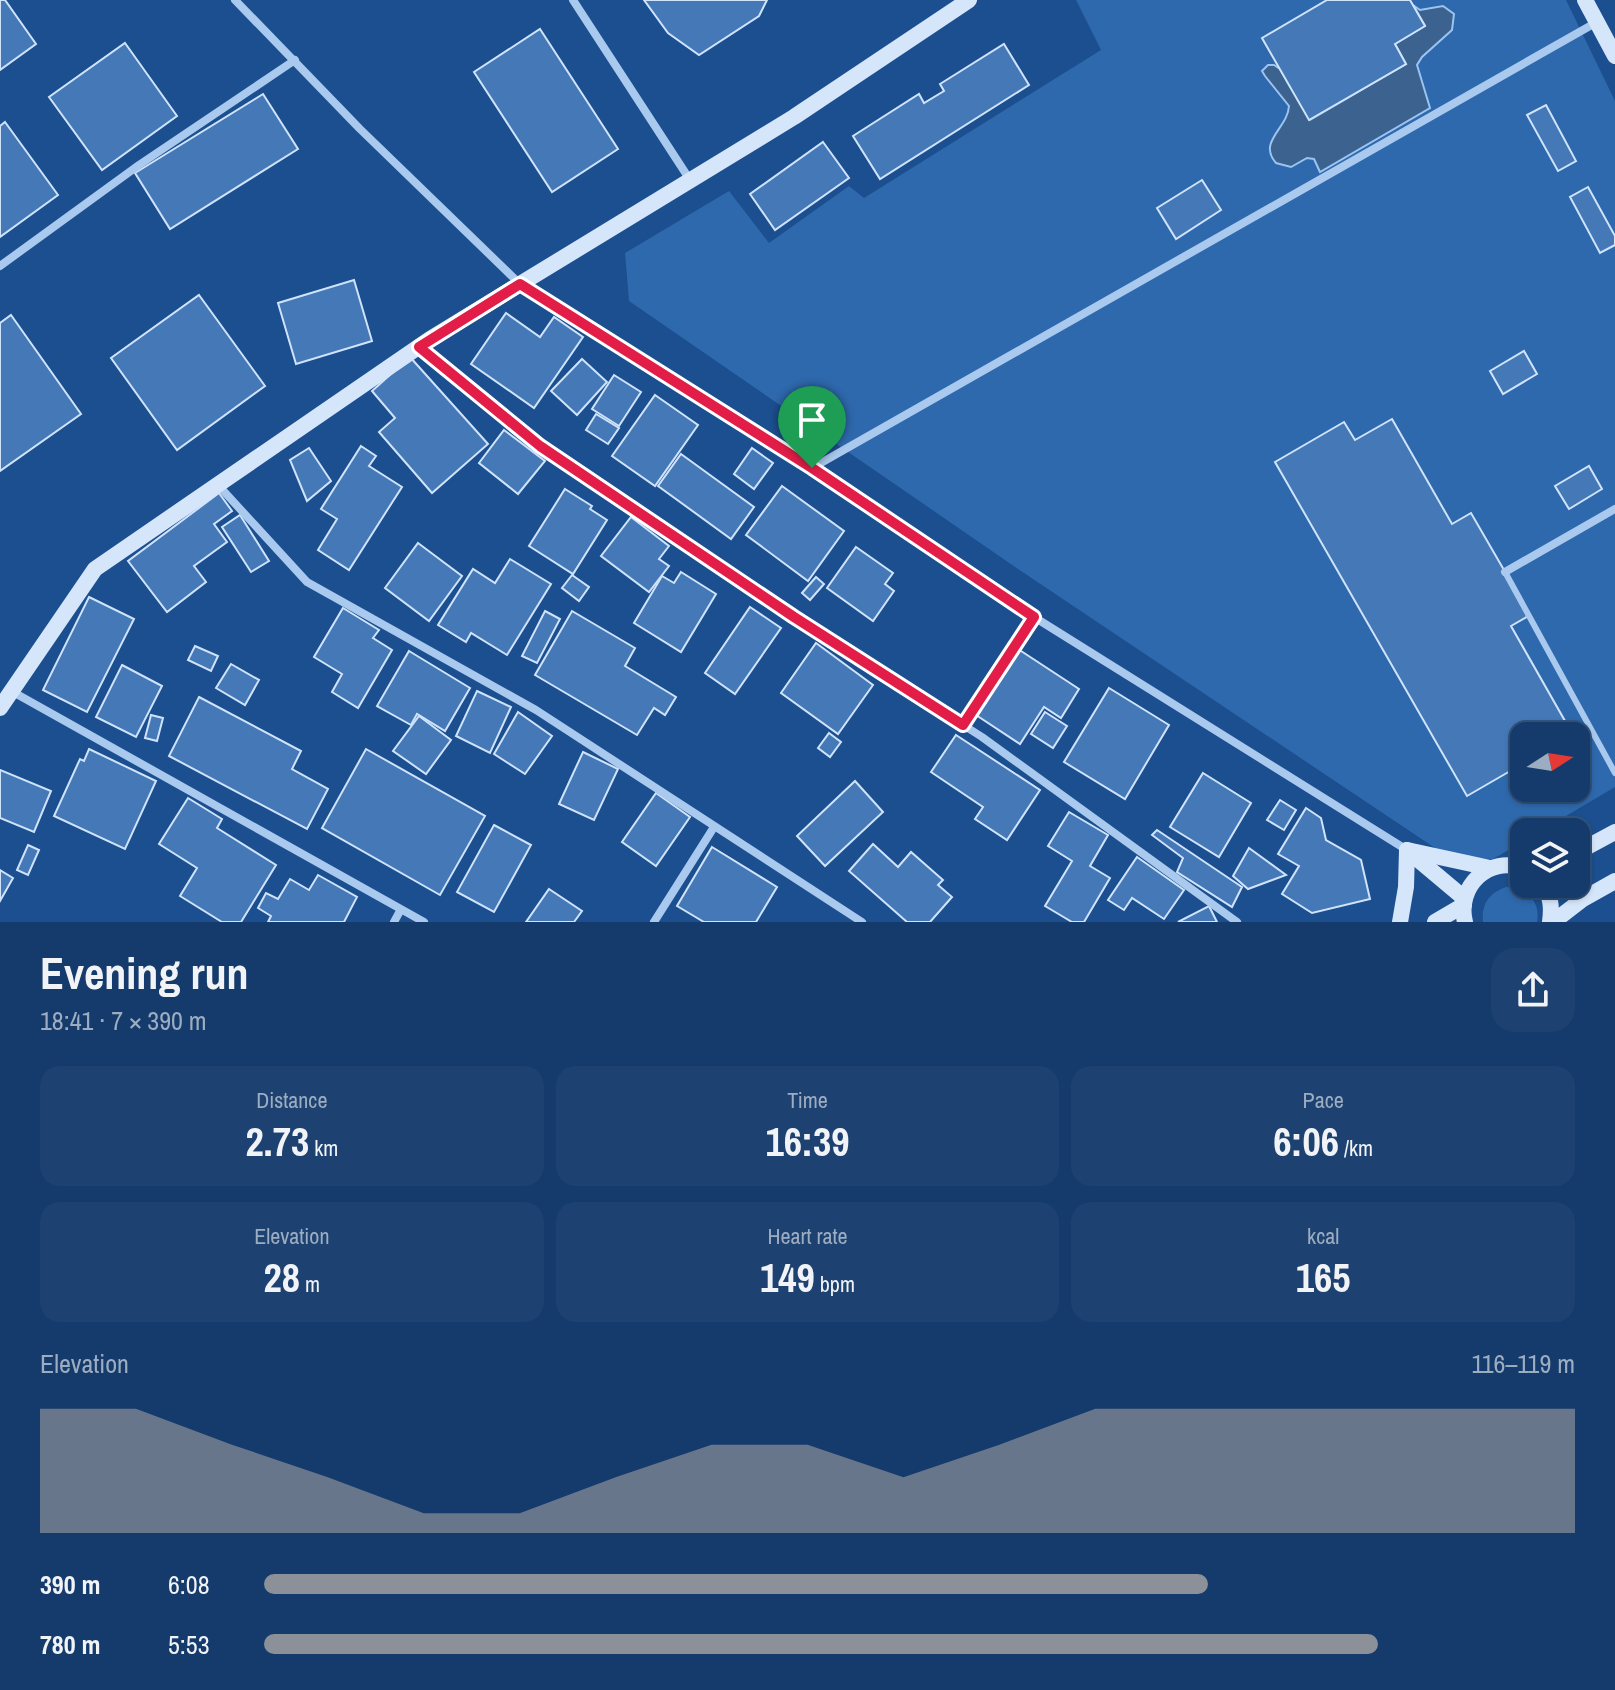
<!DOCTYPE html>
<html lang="en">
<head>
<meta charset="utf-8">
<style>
  body { margin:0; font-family:"Archivo Narrow",sans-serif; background:#1d4271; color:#f1f3f6; height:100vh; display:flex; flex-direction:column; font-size:30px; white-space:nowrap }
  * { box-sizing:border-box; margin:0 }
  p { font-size:26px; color:#9dadc1 }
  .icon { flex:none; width:44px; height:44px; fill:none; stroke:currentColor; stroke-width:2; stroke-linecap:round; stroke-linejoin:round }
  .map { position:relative; height:922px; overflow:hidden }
  .panel { display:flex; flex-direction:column; background:#143b6b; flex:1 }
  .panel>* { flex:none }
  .needle { width:52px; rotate:78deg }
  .fabs { position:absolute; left:1510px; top:722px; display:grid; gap:16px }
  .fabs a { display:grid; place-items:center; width:80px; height:80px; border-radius:16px; background:#143b6b; box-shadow:0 2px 6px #0004,0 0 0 2px #33557e; font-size:40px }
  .pin { position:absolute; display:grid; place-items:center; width:68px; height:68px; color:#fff; margin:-82px -34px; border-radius:50% 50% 50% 0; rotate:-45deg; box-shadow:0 0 8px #0007 }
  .pin .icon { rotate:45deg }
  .round { display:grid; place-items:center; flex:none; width:84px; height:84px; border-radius:24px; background:#1d4271 }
  .overview { display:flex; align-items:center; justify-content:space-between; height:136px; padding:0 40px }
  h1 { font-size:44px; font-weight:700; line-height:60px }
  .stats { display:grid; grid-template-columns:repeat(3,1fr); gap:12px; height:136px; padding:8px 40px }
  .stats div { display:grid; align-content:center; border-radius:20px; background:#1d4271; text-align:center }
  .stats b { font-size:40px; font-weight:700 }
  .stats small { font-size:22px; font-weight:400 }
  .stats p { font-size:22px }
  .chart { height:224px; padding:16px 40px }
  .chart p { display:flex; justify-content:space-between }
  .chart svg { width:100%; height:144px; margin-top:8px; fill:#8c9099; opacity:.7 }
  ul { padding:0 40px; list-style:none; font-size:26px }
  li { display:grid; grid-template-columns:128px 96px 1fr; align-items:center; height:60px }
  li i { height:20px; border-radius:10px; background:#8c9099 }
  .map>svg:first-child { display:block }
  .green { fill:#2e69ad; fill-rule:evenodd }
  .water { fill:#3c6290; stroke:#9cc4f0; stroke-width:2 }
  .building { fill:#4478b7; stroke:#cfe3fa; stroke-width:2 }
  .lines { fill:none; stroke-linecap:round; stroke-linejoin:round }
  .lane { stroke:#a9c9ee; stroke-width:6 }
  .street { stroke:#a9c9ee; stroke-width:8 }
  .secondary { stroke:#d6e6fa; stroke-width:16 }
  .route-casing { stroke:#fff; stroke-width:16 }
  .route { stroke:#e11d48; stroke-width:10 }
</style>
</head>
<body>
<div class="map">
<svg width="1615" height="922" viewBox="0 0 1615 922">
  <rect width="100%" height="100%" fill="#1b4f8f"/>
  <g class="green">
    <path d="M1076 0H1566L1615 101V787L1539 832H1524V841L1493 859 1450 858 1018 569 629 301 625 253 729 191 769 243 849 186 864 198 1101 50ZM1524 736H1576V788H1524Z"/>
    <path d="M1506 887C1526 888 1541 901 1537 922H1483C1481 904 1489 893 1506 887Z"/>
  </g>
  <path class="water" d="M1413 5 1420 10 1443 6 1454 14 1452 30 1422 57 1417 65 1430 108 1320 172 1314 159 1307 158 1291 167 1276 163C1257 142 1288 128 1289 106L1265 76 1262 71 1268 65H1274L1280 69 1310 120 1406 64 1395 44 1425 26Z"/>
  <g class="building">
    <path d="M0 0H5L36 44 0 70Z"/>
    <path d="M644 0H767L759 16 699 55 668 33Z"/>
    <path d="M1327 0H1410L1425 26 1395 44 1406 64 1309 120 1262 38Z"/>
    <path d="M540 29 618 149 552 192 474 72Z"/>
    <path d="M125 43 177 116 102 170 49 97Z"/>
    <path d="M1004 44 1029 85 880 179 853 136 919 94 924 103 944 91 940 84Z"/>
    <path d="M263 94 298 149 170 229 135 173Z"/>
    <path d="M1546 105 1576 161 1558 171 1527 115Z"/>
    <path d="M5 122 58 195 0 237V126Z"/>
    <path d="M823 142 849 178 775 230 750 194Z"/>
    <path d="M1202 180 1221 210 1176 239 1157 208Z"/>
    <path d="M1588 187 1615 236V245L1600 253 1570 197Z"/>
    <path d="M354 280 372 341 296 364 278 303Z"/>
    <path d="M199 295 265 386 177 450 111 358Z"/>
    <path d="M506 313 540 337 554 317 583 337 534 408 471 364Z"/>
    <path d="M11 315 81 414 0 471V323Z"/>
    <path d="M1524 351 1537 374 1503 394 1490 371Z"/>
    <path d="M410 357 488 444 432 493 379 432 395 418 372 391Z"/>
    <path d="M582 359 607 382 577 415 551 391Z"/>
    <path d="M614 375 641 392 619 426 592 409Z"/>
    <path d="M655 395 698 425 655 486 612 456Z"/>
    <path d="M596 414 619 428 608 444 586 430Z"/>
    <path d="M1392 419 1452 524 1471 513 1530 615 1511 626 1565 721 1539 736H1524V763L1467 796 1275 462 1344 422 1355 440Z"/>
    <path d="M504 430 545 461 518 494 479 463Z"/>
    <path d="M361 446 376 456 369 466 402 487 349 570 318 550 337 519 321 509Z"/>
    <path d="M309 448 331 481 307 501 290 460Z"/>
    <path d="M752 448 773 463 754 489 734 474Z"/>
    <path d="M681 454 754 507 731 539 658 486Z"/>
    <path d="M1589 466 1602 489 1569 509 1555 486Z"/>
    <path d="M782 486 844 531 808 581 746 535Z"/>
    <path d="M565 489 592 506 590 509 607 520 573 574 529 546Z"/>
    <path d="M219 493 232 511 214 524 227 542 194 566 206 582 167 612 128 561Z"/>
    <path d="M240 515 269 561 251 572 222 527Z"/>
    <path d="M631 517 669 546 659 559 669 566 649 592 601 556Z"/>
    <path d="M418 543 462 576 429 621 385 588Z"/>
    <path d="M856 547 893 573 885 584 894 591 873 621 827 588Z"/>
    <path d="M510 559 551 584 507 655 471 633 466 642 438 625 473 569 495 583Z"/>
    <path d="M681 572 716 594 681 652 634 623 662 576 674 583Z"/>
    <path d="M572 575 589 587 579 601 562 588Z"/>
    <path d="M816 577 824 584 810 600 802 593Z"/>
    <path d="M89 597 134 619 87 712 43 690Z"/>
    <path d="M750 607 781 628 735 694 705 673Z"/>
    <path d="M343 608 379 630 373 638 392 650 358 708 332 692 342 674 314 657Z"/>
    <path d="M545 611 560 619 537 663 522 656Z"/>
    <path d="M572 611 635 648 625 666 676 697 665 715 654 708 637 735 535 675Z"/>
    <path d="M816 643 873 685 838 734 781 693Z"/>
    <path d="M195 646 218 656 211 671 188 660Z"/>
    <path d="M1018 649 1079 689 1061 718 1044 707 1020 744 976 715Z"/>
    <path d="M409 651 470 688 445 731 417 714 411 725 377 706Z"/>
    <path d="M231 664 259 680 245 705 216 688Z"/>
    <path d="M122 665 162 686 136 737 96 717Z"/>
    <path d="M1109 688 1169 725 1125 799 1064 762Z"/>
    <path d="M477 691 511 707 490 753 456 736Z"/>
    <path d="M199 697 301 751 292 769 328 789 307 829 169 756Z"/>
    <path d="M518 712 552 736 525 774 494 754Z"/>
    <path d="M1045 712 1067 726 1053 748 1031 734Z"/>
    <path d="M151 715 163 718 157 741 145 738Z"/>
    <path d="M419 716 451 740 426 774 393 751Z"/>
    <path d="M829 733 841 742 830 757 818 748Z"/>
    <path d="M956 735 1040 790 1007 840 975 819 983 807 931 772Z"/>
    <path d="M89 749 156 781 125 849 54 816 80 759 84 761Z"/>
    <path d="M366 749 485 816 440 895 322 828Z"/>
    <path d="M583 752 618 769 594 820 559 804Z"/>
    <path d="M0 770 51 791 34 832 0 818Z"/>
    <path d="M1203 773 1251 803 1219 857 1170 827Z"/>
    <path d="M855 781 883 812 825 866 797 836Z"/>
    <path d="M656 793 690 817 656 866 622 842Z"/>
    <path d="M188 798 222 819 217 828 276 865 241 922H222L180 896 197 868 159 844Z"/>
    <path d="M1280 800 1296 810 1284 830 1267 820Z"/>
    <path d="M1306 808 1321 818 1326 840 1361 860 1370 899 1312 913 1282 894 1299 866 1278 854Z"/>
    <path d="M1069 812 1108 835 1090 866 1110 878 1084 922H1072L1045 906 1072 861 1048 846Z"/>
    <path d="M494 825 531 845 494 912 457 892Z"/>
    <path d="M1157 830 1242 887 1232 907 1177 872 1183 858 1152 835Z"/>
    <path d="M873 844 898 867 911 852 943 880 938 885 952 897 930 922H907L849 871Z"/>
    <path d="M28 845 39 850 28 875 17 870Z"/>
    <path d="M712 847 777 887 756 922H704L677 906Z"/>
    <path d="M1249 848 1286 875 1248 889 1233 876Z"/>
    <path d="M1137 857 1184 890 1164 919 1132 898 1124 910 1108 900Z"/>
    <path d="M0 870 13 878 0 901Z"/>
    <path d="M318 875 357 897 344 922H268L271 916 258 908 266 893 278 899 290 879 309 890Z"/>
    <path d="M549 889 582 911 574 922H526Z"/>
    <path d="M1209 906 1217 922H1178Z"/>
  </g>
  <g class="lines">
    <path class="lane" d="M1505 572 1615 773"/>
    <g class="street">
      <path d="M235 0 360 129 520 284 812 468 1034 617 1407 850"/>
      <path d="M573 0 690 180"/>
      <path d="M0 266 139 165 295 60"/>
      <path d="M420 347 540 446 794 617 982 737 1237 922"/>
      <path d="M812 468 1597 22"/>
      <path d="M218 485 307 582 536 710 862 922"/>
      <path d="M1505 572 1615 509"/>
      <path d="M13 692 424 922"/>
      <path d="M963 725 1034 617"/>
      <path d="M394 922 400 911"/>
      <path d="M654 922 714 827"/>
    </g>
    <g class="secondary">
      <path d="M1585 0 1615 56"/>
      <path d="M0 708 95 569 430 339 794 117 969 0"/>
      <path d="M1407 850 1490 868"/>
      <path d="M1408 851 1464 898"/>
      <path d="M1576 853 1615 832"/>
      <path d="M1543 884C1551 897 1552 907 1550 922"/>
      <path d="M1400 922 1406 887 1407 850"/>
      <path d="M1435 922 1464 905"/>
      <path d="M1465 922C1456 887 1489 854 1524 869"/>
      <path d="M1553 922 1583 899 1615 881"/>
    </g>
  </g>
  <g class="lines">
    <defs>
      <path id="route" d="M520 284 812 468 1034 617 963 725 794 617 540 446 419 347Z"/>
    </defs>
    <use href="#route" class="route-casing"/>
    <use href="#route" class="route"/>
  </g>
</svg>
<div class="fabs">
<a><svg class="needle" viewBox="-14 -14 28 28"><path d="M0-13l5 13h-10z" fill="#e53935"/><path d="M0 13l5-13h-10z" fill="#9dadc1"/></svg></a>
<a><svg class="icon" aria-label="layers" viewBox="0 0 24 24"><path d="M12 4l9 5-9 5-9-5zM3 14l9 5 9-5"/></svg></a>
</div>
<div class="pin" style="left:812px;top:468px;background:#1e9e55"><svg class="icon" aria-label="arrive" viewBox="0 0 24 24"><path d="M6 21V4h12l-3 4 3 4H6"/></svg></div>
</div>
<section class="panel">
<div class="overview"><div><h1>Evening run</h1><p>18:41 · 7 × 390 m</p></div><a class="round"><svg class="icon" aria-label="share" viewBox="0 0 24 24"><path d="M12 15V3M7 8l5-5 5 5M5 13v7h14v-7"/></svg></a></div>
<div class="stats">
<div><p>Distance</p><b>2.73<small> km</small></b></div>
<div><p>Time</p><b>16:39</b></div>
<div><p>Pace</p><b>6:06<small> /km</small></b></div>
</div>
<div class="stats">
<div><p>Elevation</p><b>28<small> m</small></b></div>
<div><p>Heart rate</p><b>149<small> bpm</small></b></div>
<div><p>kcal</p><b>165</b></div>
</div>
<div class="chart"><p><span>Elevation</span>116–119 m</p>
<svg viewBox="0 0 160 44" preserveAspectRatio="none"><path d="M0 44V6L10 6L20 17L30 27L40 38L50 38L60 27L70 17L80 17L90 27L100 17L110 6L120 6L130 6L140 6L150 6L160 6V44z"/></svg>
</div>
<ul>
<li><b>390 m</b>6:08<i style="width:72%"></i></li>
<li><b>780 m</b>5:53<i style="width:85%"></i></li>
</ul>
</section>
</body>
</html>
